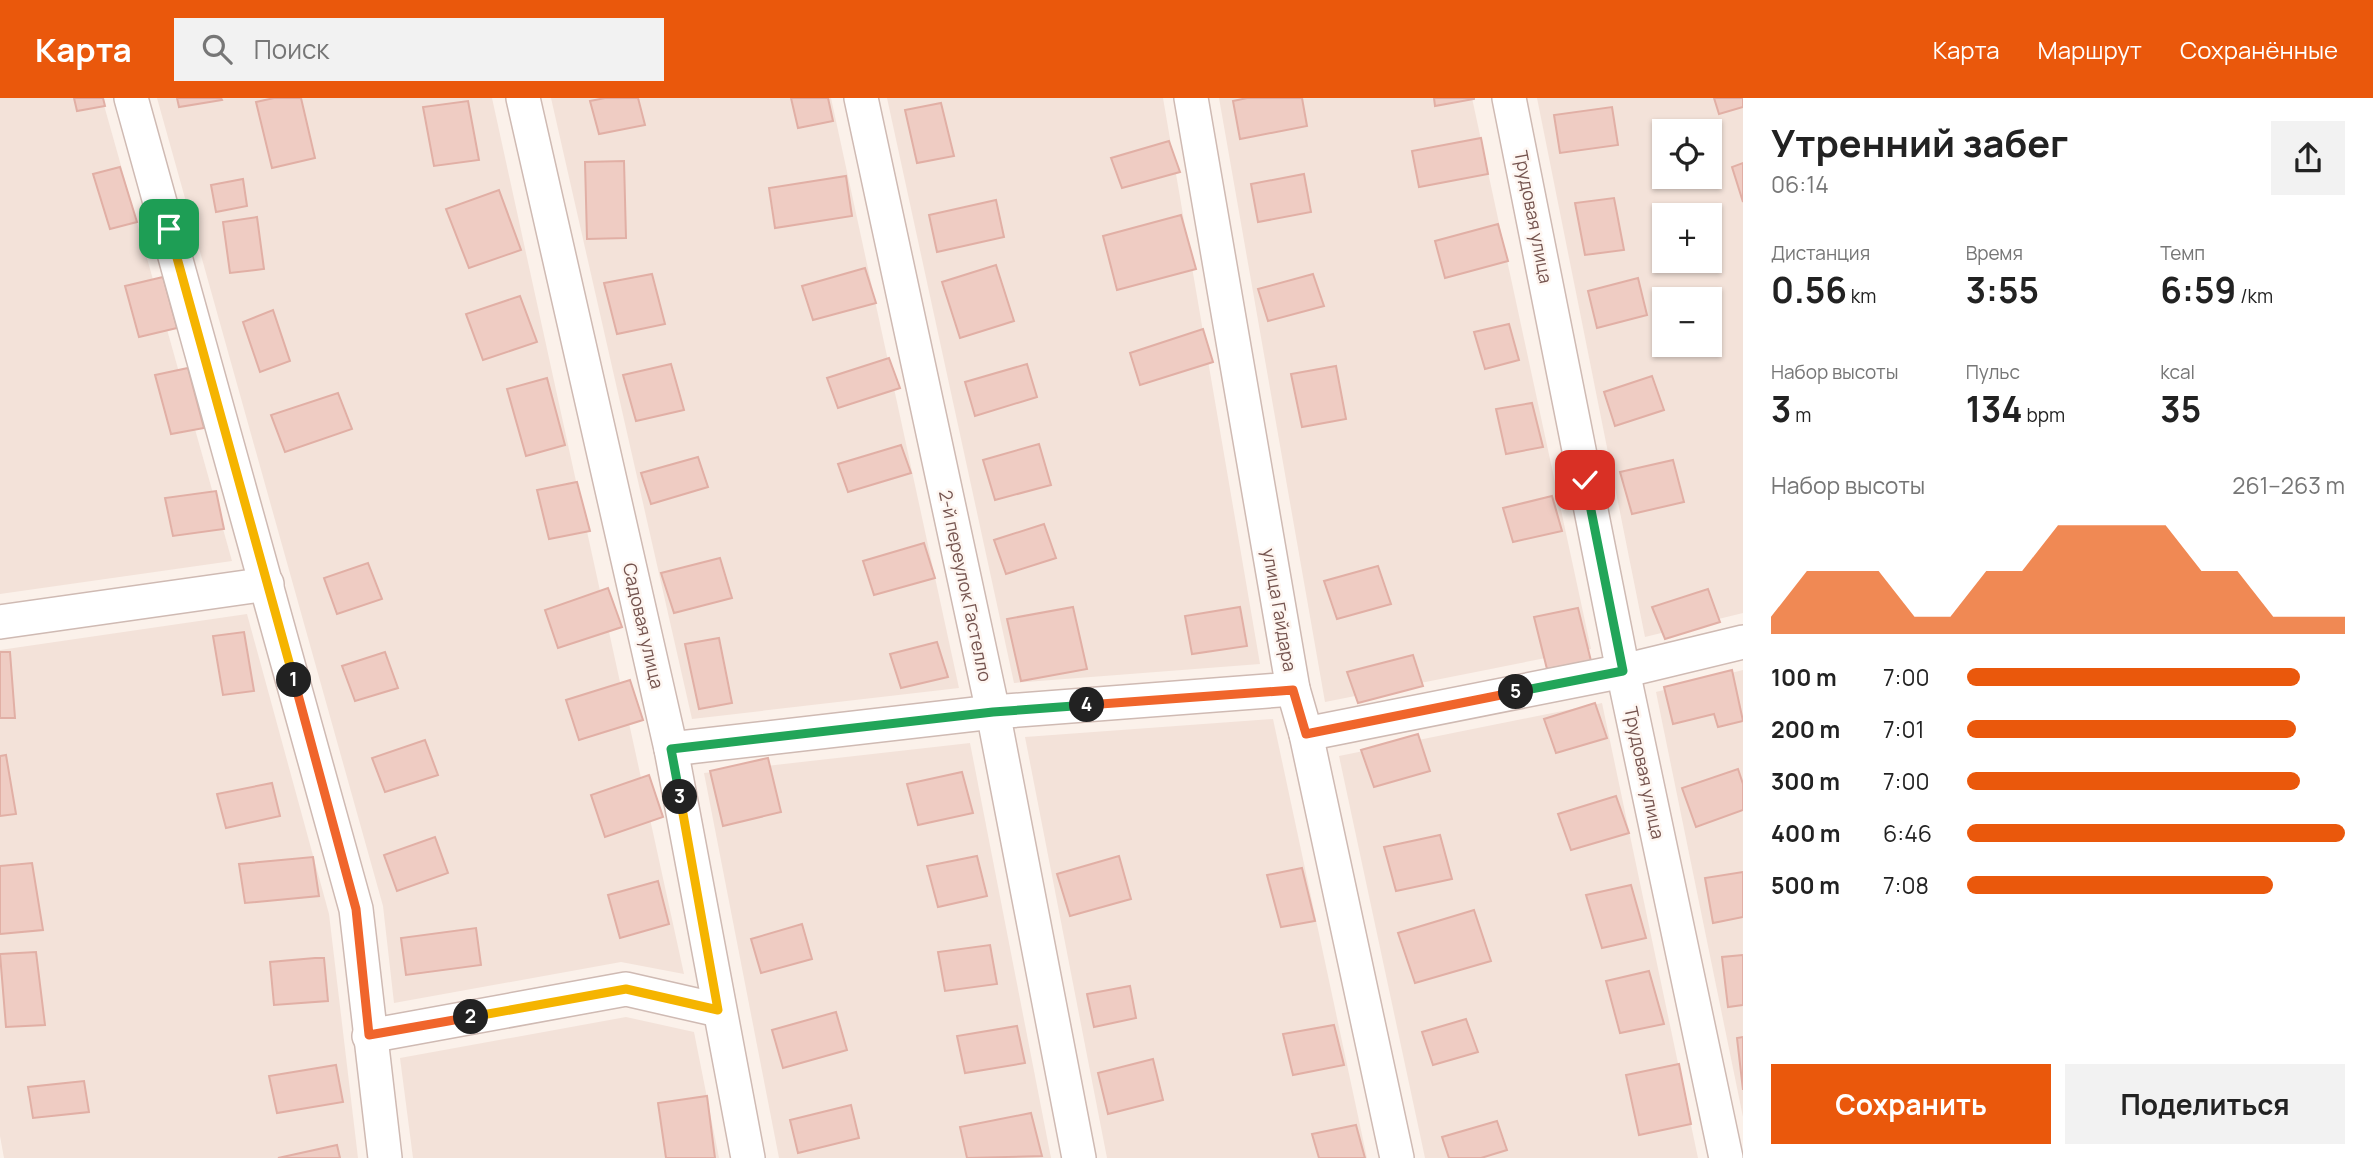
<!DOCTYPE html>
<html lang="ru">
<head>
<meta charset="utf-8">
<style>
  body { margin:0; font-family:Manrope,sans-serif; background:#f2f2f2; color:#222; height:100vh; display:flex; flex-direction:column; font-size:26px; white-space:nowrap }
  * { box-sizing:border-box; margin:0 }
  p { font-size:23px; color:#767676 }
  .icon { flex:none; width:38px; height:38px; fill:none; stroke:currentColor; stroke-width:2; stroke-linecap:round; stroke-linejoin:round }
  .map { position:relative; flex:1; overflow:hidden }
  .sheet { display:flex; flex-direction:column; background:#fff; width:630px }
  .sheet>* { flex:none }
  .controls { position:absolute; left:1652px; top:21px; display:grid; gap:14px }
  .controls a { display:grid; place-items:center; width:70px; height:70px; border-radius:0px; background:#fff; box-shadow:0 2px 5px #0004; font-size:35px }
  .pin { position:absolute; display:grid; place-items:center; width:60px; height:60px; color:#fff; margin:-30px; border-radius:14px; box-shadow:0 4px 10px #0006 }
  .km { position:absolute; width:35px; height:35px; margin:-18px; border-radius:50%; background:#222; color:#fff; font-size:19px; line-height:35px; text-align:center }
  .round { display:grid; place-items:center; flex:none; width:74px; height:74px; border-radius:0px; background:#f2f2f2 }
  .overview { display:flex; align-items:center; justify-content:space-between; height:119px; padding:0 28px }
  h1 { font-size:38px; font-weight:700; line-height:52px }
  .metrics { display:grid; grid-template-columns:repeat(3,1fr); gap:10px; height:119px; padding:7px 28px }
  .metrics div { display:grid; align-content:center }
  .metrics b { font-size:35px; font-weight:700 }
  .metrics small { font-size:19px; font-weight:400 }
  .metrics p { font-size:19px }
  .chart { height:196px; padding:14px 28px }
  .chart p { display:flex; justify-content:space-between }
  .chart svg { width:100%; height:126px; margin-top:7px; fill:#ea580c; opacity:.7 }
  .cta { display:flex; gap:14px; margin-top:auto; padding:14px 28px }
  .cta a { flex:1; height:80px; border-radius:0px; background:#ea580c; color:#fff; font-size:28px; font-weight:700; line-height:80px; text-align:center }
  .cta a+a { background:#f2f2f2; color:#222 }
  ul { padding:0 28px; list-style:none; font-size:23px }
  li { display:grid; grid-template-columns:112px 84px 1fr; align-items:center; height:52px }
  li i { height:18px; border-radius:9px; background:#ea580c }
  header { display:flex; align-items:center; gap:42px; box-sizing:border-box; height:98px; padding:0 35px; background:#ea580c; color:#fff }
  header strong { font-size:33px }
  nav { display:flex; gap:38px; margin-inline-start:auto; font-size:24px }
  .search { width:490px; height:63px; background:#f2f2f2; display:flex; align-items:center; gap:18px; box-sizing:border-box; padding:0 24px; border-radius:0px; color:#767676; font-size:26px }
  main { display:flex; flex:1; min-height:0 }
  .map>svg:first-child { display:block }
  .residential { fill:#f3e2d9; fill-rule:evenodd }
  .building { fill:#efccc3; stroke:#e1afa5; stroke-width:2 }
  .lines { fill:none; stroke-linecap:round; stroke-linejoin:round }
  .minor-casing { stroke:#cfbab3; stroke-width:36 }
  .minor { stroke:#fff; stroke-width:33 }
  .split-1-casing { stroke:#fff; stroke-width:14 }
  .split-2-casing { stroke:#fff; stroke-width:14 }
  .split-3-casing { stroke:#fff; stroke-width:14 }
  .split-4-casing { stroke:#fff; stroke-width:14 }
  .split-5-casing { stroke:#fff; stroke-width:14 }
  .split-6-casing { stroke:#fff; stroke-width:14 }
  .split-1 { stroke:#f5b400; stroke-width:9 }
  .split-2 { stroke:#f0652b; stroke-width:9 }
  .split-3 { stroke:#f5b400; stroke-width:9 }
  .split-4 { stroke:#22a559; stroke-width:9 }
  .split-5 { stroke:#f0652b; stroke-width:9 }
  .split-6 { stroke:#22a559; stroke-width:9 }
  .labels { text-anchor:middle; stroke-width:5; stroke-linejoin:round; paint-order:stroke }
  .street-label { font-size:18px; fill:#75544f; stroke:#fef6f1 }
</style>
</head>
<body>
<header>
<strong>Карта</strong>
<div class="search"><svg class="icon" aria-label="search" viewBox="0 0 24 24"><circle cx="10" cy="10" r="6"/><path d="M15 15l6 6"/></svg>Поиск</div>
<nav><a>Карта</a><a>Маршрут</a><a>Сохранённые</a></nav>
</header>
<main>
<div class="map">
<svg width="1743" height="1060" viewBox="0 0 1743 1060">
  <rect width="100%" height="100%" fill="#fbf1ea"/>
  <g class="residential">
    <path d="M0 0H102L232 463 0 496Z"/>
    <path d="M157 0H492L684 876 621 864 394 905 383 808Z"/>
    <path d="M551 0H831L959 590 692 621Z"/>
    <path d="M887 0H1163L1260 566 1014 585Z"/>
    <path d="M1219 0H1472L1591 551 1325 604Z"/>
    <path d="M1537 0H1743V515L1645 539ZM1664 33H1710V79H1664ZM1664 117H1710V163H1664ZM1664 201H1710V247H1664Z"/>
    <path d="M247 516 329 816 358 1060H4L0 1038V552Z"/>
    <path d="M1743 572V1019L1656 594Z"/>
    <path d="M1602 605 1698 1060H1425L1339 658Z"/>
    <path d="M1273 621 1367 1060H1107L1025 639Z"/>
    <path d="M970 645 1051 1060H779L704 675Z"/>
    <path d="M626 919 694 934 719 1060H413L400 960Z"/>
  </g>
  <g class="building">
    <path d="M74 0H103L105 8 77 13Z"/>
    <path d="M177 0H221L222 2 179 9Z"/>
    <path d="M274 0H301L315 60 272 70 256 4Z"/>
    <path d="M605 0H638L645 27 599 36 590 3Z"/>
    <path d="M791 0H828L833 23 798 30Z"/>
    <path d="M1247 0H1302L1307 28 1240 41 1233 3Z"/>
    <path d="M1434 0H1474V1L1435 8Z"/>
    <path d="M1714 0H1743V9L1719 16Z"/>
    <path d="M468 3 479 62 434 68 423 9Z"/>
    <path d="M941 5 954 58 917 65 905 12Z"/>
    <path d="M1612 9 1618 47 1560 55 1554 17Z"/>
    <path d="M1481 40 1488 76 1419 89 1412 53Z"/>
    <path d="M1169 43 1180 74 1122 90 1111 60Z"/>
    <path d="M624 63 626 140 587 141 585 64Z"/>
    <path d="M1743 65V104L1732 69Z"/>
    <path d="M120 69 137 124 110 131 93 76Z"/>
    <path d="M1304 76 1311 114 1258 124 1251 86Z"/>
    <path d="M846 78 852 118 775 130 769 90Z"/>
    <path d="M243 81 247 108 216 114 211 87Z"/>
    <path d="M499 92 521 152 469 170 446 111Z"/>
    <path d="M1614 100 1624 152 1585 157 1575 105Z"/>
    <path d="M996 102 1004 139 937 154 929 117Z"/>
    <path d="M1181 117 1196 171 1117 192 1103 138Z"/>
    <path d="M257 119 264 171 230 175 223 124Z"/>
    <path d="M1498 126 1508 163 1445 180 1435 143Z"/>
    <path d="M996 167 1014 223 960 240 942 184Z"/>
    <path d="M865 170 876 205 813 222 802 188Z"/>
    <path d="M652 176 665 226 617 236 604 185Z"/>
    <path d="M1313 176 1324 208 1268 223 1258 191Z"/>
    <path d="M163 179 177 230 139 239 125 188Z"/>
    <path d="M1638 180 1647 217 1597 230 1588 193Z"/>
    <path d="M520 198 537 244 483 262 466 216Z"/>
    <path d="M273 212 290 263 260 274 243 224Z"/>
    <path d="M1509 226 1519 262 1485 271 1474 234Z"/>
    <path d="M1203 231 1213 264 1140 287 1130 255Z"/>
    <path d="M889 260 900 290 838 310 827 280Z"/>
    <path d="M671 266 684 312 636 323 623 277Z"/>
    <path d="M1027 266 1037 299 975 318 965 284Z"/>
    <path d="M1336 268 1346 321 1302 329 1291 276Z"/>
    <path d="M188 270 204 330 171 336 155 277Z"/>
    <path d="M1652 278 1664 312 1615 328 1604 294Z"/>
    <path d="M547 280 565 347 526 358 507 291Z"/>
    <path d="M338 295 352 331 285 354 271 317Z"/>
    <path d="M1532 305 1543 349 1506 356 1496 311Z"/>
    <path d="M1039 346 1051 387 995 402 983 362Z"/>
    <path d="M901 347 911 375 848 394 838 366Z"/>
    <path d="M698 359 708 389 651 406 641 375Z"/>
    <path d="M1673 362 1684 404 1632 416 1620 374Z"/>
    <path d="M577 384 590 433 549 441 537 392Z"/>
    <path d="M216 393 224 431 173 438 165 400Z"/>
    <path d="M1552 398 1562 433 1513 444 1503 410Z"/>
    <path d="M1044 426 1056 460 1006 476 994 442Z"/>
    <path d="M924 445 935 480 874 497 863 463Z"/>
    <path d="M720 460 732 500 674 515 661 475Z"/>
    <path d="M368 465 382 501 337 516 324 480Z"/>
    <path d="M1378 468 1391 506 1337 521 1324 483Z"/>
    <path d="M608 490 622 529 558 550 545 512Z"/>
    <path d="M1708 491 1720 524 1665 541 1652 509Z"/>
    <path d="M1073 509 1087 571 1021 583 1007 521Z"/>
    <path d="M1240 509 1247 548 1192 556 1185 518Z"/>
    <path d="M1578 510 1591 563 1547 571 1534 519Z"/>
    <path d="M244 534 254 593 223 597 213 538Z"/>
    <path d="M719 540 732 605 699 611 685 546Z"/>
    <path d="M937 544 948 579 901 590 890 556Z"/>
    <path d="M0 554H10L15 620H0Z"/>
    <path d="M385 554 398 590 355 603 342 568Z"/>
    <path d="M1413 557 1423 588 1358 605 1347 574Z"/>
    <path d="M1732 572 1743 623 1718 629 1714 616 1673 626 1664 589Z"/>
    <path d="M630 582 643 622 579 642 566 602Z"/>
    <path d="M1595 605 1607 640 1556 655 1544 621Z"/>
    <path d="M1418 636 1430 673 1374 689 1361 652Z"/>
    <path d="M425 642 438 677 385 694 372 660Z"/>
    <path d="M6 657 16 716 0 718V658Z"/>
    <path d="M768 660 781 714 723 728 710 673Z"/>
    <path d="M1738 671 1743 686V712L1696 729 1682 690Z"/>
    <path d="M962 674 973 715 918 727 907 686Z"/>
    <path d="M649 677 663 719 605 739 591 697Z"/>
    <path d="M272 685 280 718 226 730 217 696Z"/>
    <path d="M1616 698 1629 735 1571 752 1558 716Z"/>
    <path d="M1440 737 1452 781 1396 793 1384 749Z"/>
    <path d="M435 739 448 775 397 793 384 757Z"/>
    <path d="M977 758 987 798 938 809 927 768Z"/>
    <path d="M1119 758 1131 801 1070 818 1057 776Z"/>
    <path d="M313 759 319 798 245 805 239 766Z"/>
    <path d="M32 765 43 832 0 836V768Z"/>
    <path d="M1302 770 1315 823 1281 829 1267 777Z"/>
    <path d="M1743 774V819L1713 825 1705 780Z"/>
    <path d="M658 783 669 826 620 840 608 797Z"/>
    <path d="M1631 787 1646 840 1602 850 1586 797Z"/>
    <path d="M1474 812 1491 863 1415 885 1398 835Z"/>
    <path d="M802 826 812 861 761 875 751 841Z"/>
    <path d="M476 830 481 867 406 877 401 840Z"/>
    <path d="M990 847 997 886 945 893 938 854Z"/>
    <path d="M36 854 45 927 6 929 0 856Z"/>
    <path d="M1743 857V907L1728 909 1722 859Z"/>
    <path d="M315 860H324L328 903 274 907 270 864Z"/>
    <path d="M1649 873 1664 926 1620 935 1606 883Z"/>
    <path d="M1130 888 1136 920 1094 929 1087 896Z"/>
    <path d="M836 914 847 952 783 970 772 932Z"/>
    <path d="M1466 921 1478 954 1433 967 1422 934Z"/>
    <path d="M1334 927 1344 967 1293 977 1283 936Z"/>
    <path d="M1017 928 1025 965 965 975 957 938Z"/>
    <path d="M1743 939V992L1737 940Z"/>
    <path d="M1153 961 1163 1002 1108 1016 1098 975Z"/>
    <path d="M1679 966 1691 1026 1639 1037 1626 977Z"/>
    <path d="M336 967 343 1004 277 1015 269 978Z"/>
    <path d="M84 983 89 1014 33 1020 28 989Z"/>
    <path d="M707 998 715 1060H666L658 1005Z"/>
    <path d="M851 1007 859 1040 798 1055 790 1022Z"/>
    <path d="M1031 1015 1042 1058 967 1060 960 1029Z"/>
    <path d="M1497 1023 1507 1052 1481 1060H1449L1442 1039Z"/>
    <path d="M1356 1027 1365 1060H1319L1312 1036Z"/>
    <path d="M337 1047 340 1060H278Z"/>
  </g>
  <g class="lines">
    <defs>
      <g id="minor">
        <path d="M131 0 356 811 385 1060"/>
        <path d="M523 0 671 651 748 1060"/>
        <path d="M861 0 993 614 1079 1060"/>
        <path d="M1191 0 1293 591 1306 636 1397 1060"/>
        <path d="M1509 0 1623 573 1726 1060"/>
        <path d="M0 524 267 486"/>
        <path d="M1306 636 1623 573 1743 544"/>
        <path d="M671 651 993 614 1293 591"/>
        <path d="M369 938 626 891 718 912"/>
      </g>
    </defs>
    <use href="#minor" class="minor-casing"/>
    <use href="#minor" class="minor"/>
  </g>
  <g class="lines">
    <defs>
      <path id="split-1" d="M169 131 294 582"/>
      <path id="split-2" d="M294 582 356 811 369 937 471 919"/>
      <path id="split-3" d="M471 919 626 891 718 912 680 699"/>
      <path id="split-4" d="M680 699 671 651 993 614 1087 607"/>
      <path id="split-5" d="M1087 607 1293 592 1306 636 1516 594"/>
      <path id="split-6" d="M1516 594 1623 573 1585 382"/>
    </defs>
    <use href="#split-1" class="split-1-casing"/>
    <use href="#split-2" class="split-2-casing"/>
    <use href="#split-3" class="split-3-casing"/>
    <use href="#split-4" class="split-4-casing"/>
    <use href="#split-5" class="split-5-casing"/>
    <use href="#split-6" class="split-6-casing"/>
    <use href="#split-1" class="split-1"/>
    <use href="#split-2" class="split-2"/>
    <use href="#split-3" class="split-3"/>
    <use href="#split-4" class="split-4"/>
    <use href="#split-5" class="split-5"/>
    <use href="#split-6" class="split-6"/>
  </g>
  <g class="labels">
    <g class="street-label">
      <text transform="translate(1533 119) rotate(79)" y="6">Трудовая улица</text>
      <text transform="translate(965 488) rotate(78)" y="6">2-й переулок Гастелло</text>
      <text transform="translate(1279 512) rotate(80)" y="6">улица Гайдара</text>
      <text transform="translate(643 528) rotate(77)" y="6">Садовая улица</text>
      <text transform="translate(1644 675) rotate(78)" y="6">Трудовая улица</text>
    </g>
  </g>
</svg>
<div class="controls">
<a><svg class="icon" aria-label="locate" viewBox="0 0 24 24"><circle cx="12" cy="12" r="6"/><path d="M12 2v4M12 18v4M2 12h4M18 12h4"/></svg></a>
<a>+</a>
<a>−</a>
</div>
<div class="pin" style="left:169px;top:131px;background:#1e9e55"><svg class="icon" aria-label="arrive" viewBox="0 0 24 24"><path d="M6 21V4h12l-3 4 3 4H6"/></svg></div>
<div class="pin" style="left:1585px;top:382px;background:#d93025"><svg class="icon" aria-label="check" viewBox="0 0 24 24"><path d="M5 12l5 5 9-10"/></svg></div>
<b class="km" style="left:294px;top:582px">1</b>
<b class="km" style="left:471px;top:919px">2</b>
<b class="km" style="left:680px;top:699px">3</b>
<b class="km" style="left:1087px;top:607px">4</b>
<b class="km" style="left:1516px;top:594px">5</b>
</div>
<section class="sheet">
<div class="overview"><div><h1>Утренний забег</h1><p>06:14</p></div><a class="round"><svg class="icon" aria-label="share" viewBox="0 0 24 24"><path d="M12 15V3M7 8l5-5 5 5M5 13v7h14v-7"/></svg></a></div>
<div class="metrics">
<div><p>Дистанция</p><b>0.56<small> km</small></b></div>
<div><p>Время</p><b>3:55</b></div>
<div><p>Темп</p><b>6:59<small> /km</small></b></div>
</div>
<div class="metrics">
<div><p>Набор высоты</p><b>3<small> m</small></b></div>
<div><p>Пульс</p><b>134<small> bpm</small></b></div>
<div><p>kcal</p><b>35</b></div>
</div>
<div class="chart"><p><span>Набор высоты</span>261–263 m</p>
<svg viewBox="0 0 160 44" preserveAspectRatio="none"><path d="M0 44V38L10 22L20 22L30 22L40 38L50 38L60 22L70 22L80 6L90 6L100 6L110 6L120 22L130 22L140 38L150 38L160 38V44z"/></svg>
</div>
<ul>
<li><b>100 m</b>7:00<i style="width:88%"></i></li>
<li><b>200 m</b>7:01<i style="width:87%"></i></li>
<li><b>300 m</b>7:00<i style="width:88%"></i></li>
<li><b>400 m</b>6:46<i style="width:100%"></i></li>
<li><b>500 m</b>7:08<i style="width:81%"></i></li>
</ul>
<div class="cta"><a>Сохранить</a><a>Поделиться</a></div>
</section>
</main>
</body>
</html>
